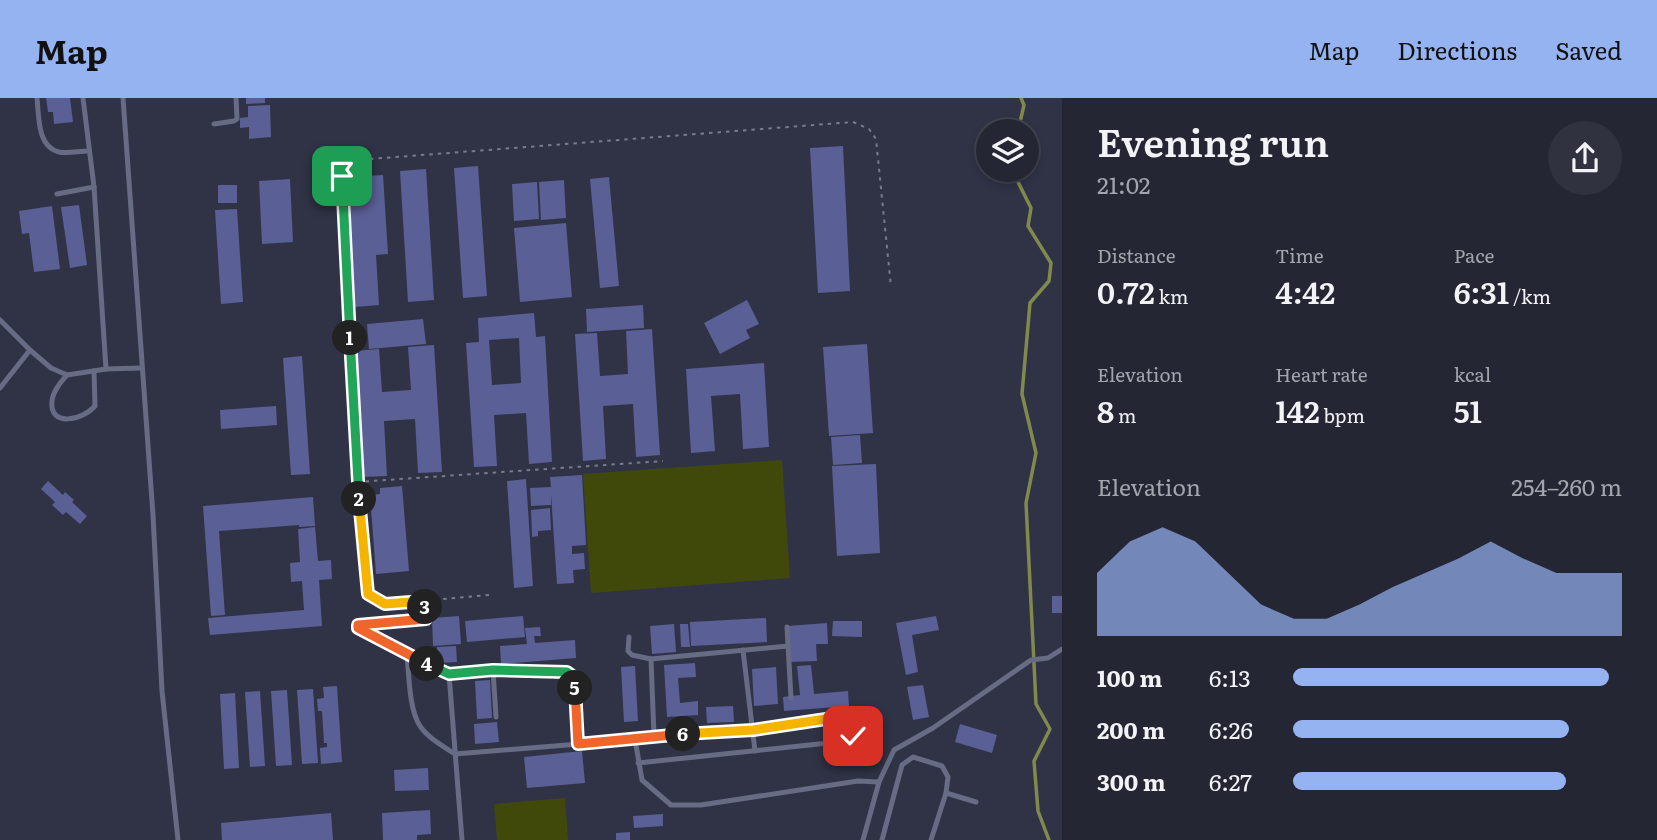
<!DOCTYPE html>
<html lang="en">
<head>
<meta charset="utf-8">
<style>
  body { margin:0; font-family:Literata,serif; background:#303240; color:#f1f3f6; height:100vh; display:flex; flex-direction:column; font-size:26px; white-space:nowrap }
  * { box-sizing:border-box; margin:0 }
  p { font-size:23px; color:#a3a5ac }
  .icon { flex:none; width:38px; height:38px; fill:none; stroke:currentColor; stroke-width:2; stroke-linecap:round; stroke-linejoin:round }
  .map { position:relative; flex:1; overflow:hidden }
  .side { display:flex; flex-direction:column; background:#242634; width:595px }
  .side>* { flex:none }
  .buttons { position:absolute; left:976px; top:21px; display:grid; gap:14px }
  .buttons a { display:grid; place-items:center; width:63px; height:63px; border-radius:50%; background:#242634; box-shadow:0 4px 10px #0003,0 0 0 2px #41434f; font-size:35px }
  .pin { position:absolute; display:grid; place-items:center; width:60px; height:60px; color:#fff; margin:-30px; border-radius:14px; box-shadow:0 4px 10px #0006 }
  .km { position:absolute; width:35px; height:35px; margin:-18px; border-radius:50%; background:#222; color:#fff; font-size:19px; line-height:35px; text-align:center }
  .round { display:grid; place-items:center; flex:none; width:74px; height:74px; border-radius:37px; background:#303240 }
  .head { display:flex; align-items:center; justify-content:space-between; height:119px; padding:0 35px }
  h1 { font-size:38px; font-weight:600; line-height:52px }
  .figures { display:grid; grid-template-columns:repeat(3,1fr); gap:10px; height:119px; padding:7px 35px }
  .figures div { display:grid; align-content:center }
  .figures b { font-size:30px; font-weight:600 }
  .figures small { font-size:19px; font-weight:400 }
  .figures p { font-size:19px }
  .chart { height:196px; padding:14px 35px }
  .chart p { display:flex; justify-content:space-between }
  .chart svg { width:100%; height:126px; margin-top:7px; fill:#95b2f1; opacity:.7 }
  ul { padding:0 35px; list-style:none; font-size:23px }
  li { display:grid; grid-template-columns:112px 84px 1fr; align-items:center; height:52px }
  li i { height:18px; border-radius:9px; background:#95b2f1 }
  header { display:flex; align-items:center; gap:42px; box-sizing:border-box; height:98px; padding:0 35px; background:#95b2f1; color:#111 }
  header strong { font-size:33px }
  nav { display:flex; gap:38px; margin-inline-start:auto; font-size:24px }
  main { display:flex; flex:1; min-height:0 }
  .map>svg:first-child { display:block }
  .pitch { fill:#41490a }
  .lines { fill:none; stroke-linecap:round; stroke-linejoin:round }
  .stream { stroke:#808a4d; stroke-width:3.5 }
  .building { fill:#5a5f95; fill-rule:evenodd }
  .path { stroke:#787b8b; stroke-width:2; stroke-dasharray:3.5 5; stroke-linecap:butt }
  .service { stroke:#676b83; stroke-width:5 }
  .split-1-casing { stroke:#fff; stroke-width:14 }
  .split-2-casing { stroke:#fff; stroke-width:14 }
  .split-3-casing { stroke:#fff; stroke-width:14 }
  .split-4-casing { stroke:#fff; stroke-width:14 }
  .split-5-casing { stroke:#fff; stroke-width:14 }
  .split-6-casing { stroke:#fff; stroke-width:14 }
  .split-7-casing { stroke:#fff; stroke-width:14 }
  .split-1 { stroke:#22a559; stroke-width:9 }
  .split-2 { stroke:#22a559; stroke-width:9 }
  .split-3 { stroke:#f5b400; stroke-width:9 }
  .split-4 { stroke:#f0652b; stroke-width:9 }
  .split-5 { stroke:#22a559; stroke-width:9 }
  .split-6 { stroke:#f0652b; stroke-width:9 }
  .split-7 { stroke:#f5b400; stroke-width:9 }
</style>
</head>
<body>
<header>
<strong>Map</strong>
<nav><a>Map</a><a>Directions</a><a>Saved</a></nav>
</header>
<main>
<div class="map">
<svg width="1062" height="742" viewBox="0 0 1062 742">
  <rect width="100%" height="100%" fill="#303346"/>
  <g class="pitch">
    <path d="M782 362 790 480 591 495 583 376Z"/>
    <path d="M565 700 568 742H497L494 706Z"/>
  </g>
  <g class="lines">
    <g class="stream">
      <path d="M1018 33 1024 7 1021 0"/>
      <path d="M1012 72 1031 110 1028 128 1051 165 1049 183 1030 205 1022 296 1036 355 1026 405 1036 606 1050 631 1034 663 1038 713 1049 742"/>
    </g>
  </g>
  <g class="building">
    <path d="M46 0H70L73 24 54 26 53 14H48Z"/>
    <path d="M246 0H265V5L246 6Z"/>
    <path d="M270 7 271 39 249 41V29L240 30V20L248 19V8Z"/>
    <path d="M843 48 850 193 818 195 810 50Z"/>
    <path d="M478 68 487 198 463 200 454 70Z"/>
    <path d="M426 71 434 202 408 204 400 73Z"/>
    <path d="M383 77 388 156 376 157 379 207 355 209 348 79Z"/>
    <path d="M609 79 619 188 600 190 590 81Z"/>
    <path d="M290 81 293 144 262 146 259 83Z"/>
    <path d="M564 82 566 120 541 122 539 84Z"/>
    <path d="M537 84 539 121 514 123 512 86Z"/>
    <rect x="218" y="87" width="19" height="18"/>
    <path d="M79 107 87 167 70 170 61 109Z"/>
    <path d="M52 108 60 171 34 174 29 135 22 136 19 113Z"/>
    <path d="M237 111 243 204 221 206 215 112Z"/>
    <path d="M566 125 572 199 520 204 514 130Z"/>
    <path d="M747 202 759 226 746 232 750 240 720 256 704 225Z"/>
    <path d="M643 207 644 230 587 234 586 211Z"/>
    <path d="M534 215 536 239 545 238 552 364 529 366 526 315 494 317 497 368 474 369 466 245 479 244 478 220ZM519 240 521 285 492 287 489 242Z"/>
    <path d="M423 221 426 246 369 251 367 226Z"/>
    <path d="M652 231 660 357 636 359 633 306 603 308 606 361 583 363 575 236 597 235 600 278 628 276 626 233Z"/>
    <path d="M867 246 873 335 829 338 823 249Z"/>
    <path d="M434 247 442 374 418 375 415 321 384 323 387 378 363 379 355 253 379 251 382 294 411 292 408 249Z"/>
    <path d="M302 258 310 376 291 377 283 260Z"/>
    <path d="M764 265 769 349 743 351 740 296 711 298 715 353 691 355 686 271Z"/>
    <path d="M276 308 277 327 221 331 220 312Z"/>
    <path d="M860 337 862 365 833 367 831 339Z"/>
    <path d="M876 366 880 455 837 458 832 368Z"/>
    <path d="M582 377 586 447 572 448V456L584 455 585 471 573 472 574 485 557 486 551 396V407L531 408 530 390 551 389 550 379Z"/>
    <path d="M526 381 533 488 514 490 507 383Z"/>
    <path d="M48 383 63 397 65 394 74 402 72 404 87 418 80 426 66 414 63 417 52 407 55 404 41 391Z"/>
    <path d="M402 388 409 473 376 476 370 397 380 396V390Z"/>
    <path d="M313 399 315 428 299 429V427L219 433 225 517 211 518 203 408Z"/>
    <path d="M550 410 551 432 538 433V438L532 439 531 412Z"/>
    <path d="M315 429 318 463 331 462 332 481 319 482 322 528 210 537 208 520 304 512 302 483 291 484 290 465 300 464 298 431Z"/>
    <rect x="1052" y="498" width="10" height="17"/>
    <path d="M459 518 461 546 433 548 432 520Z"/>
    <path d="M523 518 525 539 467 544 465 523Z"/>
    <path d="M936 518 939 532 912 537 918 574 906 577 896 525Z"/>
    <path d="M766 520 767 544 691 548 690 524Z"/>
    <path d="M833 523H862V539L832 538Z"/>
    <path d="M827 525 828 546H816L817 563 789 564 787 528Z"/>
    <path d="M674 526 676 554 652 556 650 528Z"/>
    <path d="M680 526H688L690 549H681Z"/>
    <path d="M540 529 541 538H534L535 545 575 542 576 560 501 566 500 548 527 546 525 530Z"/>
    <path d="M456 548 457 564 437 565V549Z"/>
    <path d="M695 565 696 579 678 580 680 605 698 603V617L667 619 664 567Z"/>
    <path d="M811 567 814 596 848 593 849 608 784 613 783 599 800 597 797 568Z"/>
    <path d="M635 568 638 623 624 624 621 569Z"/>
    <path d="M776 569 778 606 754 608 752 571Z"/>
    <path d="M490 582 492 620 477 621 475 583Z"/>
    <path d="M923 587 929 619 913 622 907 589Z"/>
    <path d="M337 588 342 664 321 666 320 650 327 649V645H324L322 613H318L317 601 324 600 323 589Z"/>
    <path d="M313 591 318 665 302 666 297 592Z"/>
    <path d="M287 592 292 667 276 668 271 593Z"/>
    <path d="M260 593 265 668 250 669 245 594Z"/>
    <path d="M235 595 239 670 224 671 220 596Z"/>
    <path d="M733 608 734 624 707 625 706 609Z"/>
    <path d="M497 624 499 644 475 646 474 626Z"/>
    <path d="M960 626 997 637 992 655 955 644Z"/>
    <path d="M582 653 585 685 527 690 524 659Z"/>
    <path d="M428 670 429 692 395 693 394 672Z"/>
    <path d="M430 712 431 736 417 737V742H383L382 715Z"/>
    <path d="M331 715 333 742H222L221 725Z"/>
    <path d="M663 716V728L634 730 633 718Z"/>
    <path d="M630 734V742H616V735Z"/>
  </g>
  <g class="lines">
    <g class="path">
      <path d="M357 384 663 363"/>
      <path d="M489 497 385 506 368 496 357 384 342 78 357 62 853 24 869 31 876 41 891 189"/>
      <path d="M368 526 426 521 425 504"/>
    </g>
    <g class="service">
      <path d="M37 0C39 18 37 49 59 54 68 56 79 53 88 53"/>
      <path d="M83 0 94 89 106 271"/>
      <path d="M123 0 153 417 162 593 178 742"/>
      <path d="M214 26 234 23 237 21 236 0"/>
      <path d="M57 96 94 89"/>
      <path d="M0 222 30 252 51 270 67 277 106 271 141 270"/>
      <path d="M67 277C61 284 53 293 52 303 49 330 83 322 95 308L94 273"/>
      <path d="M0 290 30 252"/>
      <path d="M787 529 791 600"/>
      <path d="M358 530 449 576 493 572 567 574 575 580 578 646"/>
      <path d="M629 539 628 553 632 557 651 561 788 548"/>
      <path d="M743 552 755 653"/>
      <path d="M407 557C409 576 409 612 420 628 428 640 443 648 455 656L753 632 846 618 853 621 857 628 853 638 847 643 638 665"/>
      <path d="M651 561 654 638"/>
      <path d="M493 572 496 619"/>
      <path d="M449 576 462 742"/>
      <path d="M635 641 642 682 671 707H701L858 683 879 684"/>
      <path d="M946 695 976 704"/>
      <path d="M863 742 879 684 894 652 933 630 1031 562 1048 560 1062 551"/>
      <path d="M882 742 902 667 913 659 942 668 948 679 946 695 931 742"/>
    </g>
  </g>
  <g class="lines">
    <defs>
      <path id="split-1" d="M342 78 350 240"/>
      <path id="split-2" d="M350 240 359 401"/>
      <path id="split-3" d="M359 401 368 496 385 506 424 503 425 509"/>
      <path id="split-4" d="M425 509 426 521 358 527V530L427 566"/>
      <path id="split-5" d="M427 566 449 576 493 572 567 574 575 580V590"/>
      <path id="split-6" d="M575 590 578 646 683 636"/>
      <path id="split-7" d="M683 636 753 632 846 618 853 621 858 628 853 638"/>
    </defs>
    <use href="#split-1" class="split-1-casing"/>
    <use href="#split-2" class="split-2-casing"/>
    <use href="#split-3" class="split-3-casing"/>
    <use href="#split-4" class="split-4-casing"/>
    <use href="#split-5" class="split-5-casing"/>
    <use href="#split-6" class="split-6-casing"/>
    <use href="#split-7" class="split-7-casing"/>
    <use href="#split-1" class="split-1"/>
    <use href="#split-2" class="split-2"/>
    <use href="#split-3" class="split-3"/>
    <use href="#split-4" class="split-4"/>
    <use href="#split-5" class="split-5"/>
    <use href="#split-6" class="split-6"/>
    <use href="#split-7" class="split-7"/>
  </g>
</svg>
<div class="buttons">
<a><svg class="icon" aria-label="layers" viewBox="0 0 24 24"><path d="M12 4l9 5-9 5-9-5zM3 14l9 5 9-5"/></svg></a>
</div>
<div class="pin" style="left:342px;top:78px;background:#1e9e55"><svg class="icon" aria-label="arrive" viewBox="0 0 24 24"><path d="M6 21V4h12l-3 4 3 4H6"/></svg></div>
<div class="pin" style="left:853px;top:638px;background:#d93025"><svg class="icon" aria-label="check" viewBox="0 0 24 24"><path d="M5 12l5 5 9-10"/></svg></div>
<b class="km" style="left:350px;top:240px">1</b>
<b class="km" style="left:359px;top:401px">2</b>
<b class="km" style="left:425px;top:509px">3</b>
<b class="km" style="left:427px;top:566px">4</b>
<b class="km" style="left:575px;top:590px">5</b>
<b class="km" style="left:683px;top:636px">6</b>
</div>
<section class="side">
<div class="head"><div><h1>Evening run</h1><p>21:02</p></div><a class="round"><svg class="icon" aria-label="share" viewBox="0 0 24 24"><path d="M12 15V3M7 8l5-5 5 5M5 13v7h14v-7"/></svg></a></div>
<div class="figures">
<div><p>Distance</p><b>0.72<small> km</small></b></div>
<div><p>Time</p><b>4:42</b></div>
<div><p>Pace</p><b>6:31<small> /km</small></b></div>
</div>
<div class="figures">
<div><p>Elevation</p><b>8<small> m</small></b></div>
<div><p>Heart rate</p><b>142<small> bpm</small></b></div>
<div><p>kcal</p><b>51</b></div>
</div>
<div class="chart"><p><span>Elevation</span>254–260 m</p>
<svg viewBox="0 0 160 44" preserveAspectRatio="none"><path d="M0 44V22L10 11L20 6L30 11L40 22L50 33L60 38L70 38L80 33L90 27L100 22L110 17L120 11L130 17L140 22L150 22L160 22V44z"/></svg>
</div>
<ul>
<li><b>100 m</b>6:13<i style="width:96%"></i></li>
<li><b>200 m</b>6:26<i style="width:84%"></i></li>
<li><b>300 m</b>6:27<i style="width:83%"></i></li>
</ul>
</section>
</main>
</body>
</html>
